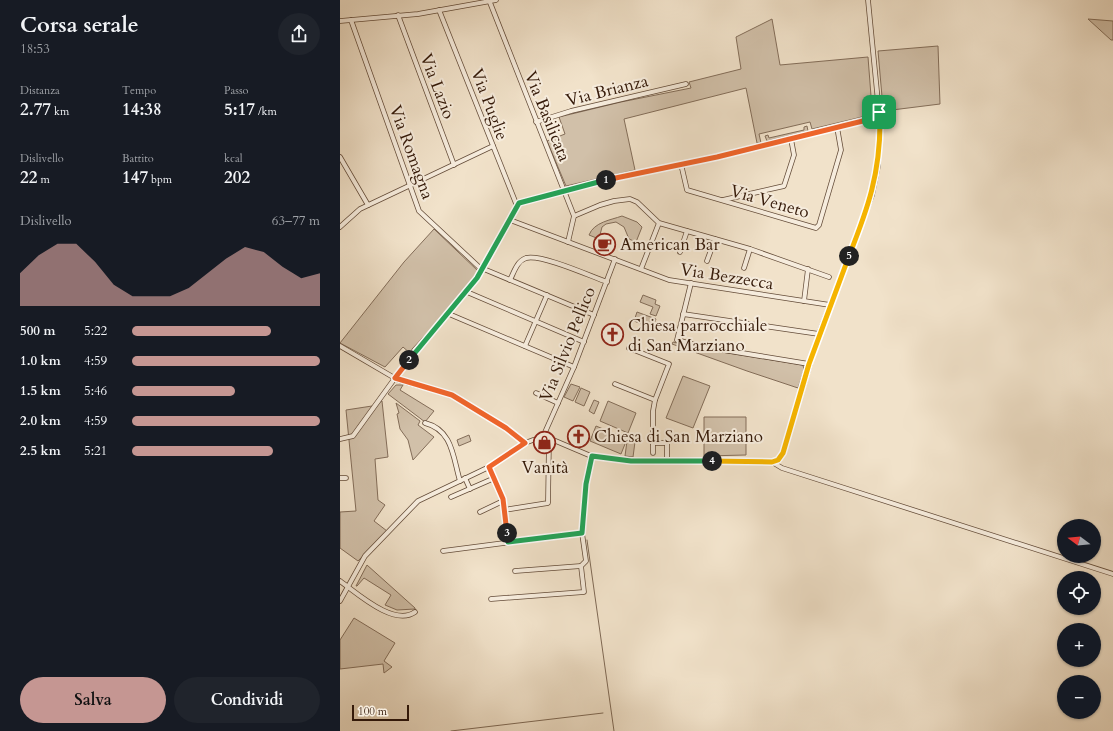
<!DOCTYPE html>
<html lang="it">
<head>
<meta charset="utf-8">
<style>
  body { margin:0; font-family:Cardo,serif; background:#20242c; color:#f1f3f6; height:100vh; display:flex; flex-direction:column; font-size:15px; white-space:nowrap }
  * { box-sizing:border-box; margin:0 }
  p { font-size:13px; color:#9ea1a6 }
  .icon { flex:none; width:22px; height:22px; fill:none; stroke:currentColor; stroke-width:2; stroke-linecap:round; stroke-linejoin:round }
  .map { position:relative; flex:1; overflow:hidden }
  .details { display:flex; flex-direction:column; background:#171b24; width:340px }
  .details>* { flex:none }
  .needle { width:26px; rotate:286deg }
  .fabs { position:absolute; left:717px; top:519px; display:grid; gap:8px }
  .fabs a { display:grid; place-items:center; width:44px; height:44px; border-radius:50%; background:#171b24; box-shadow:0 1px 3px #0004; font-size:20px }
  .scale { position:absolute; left:12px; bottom:10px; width:57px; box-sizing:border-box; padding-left:4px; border:2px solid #351a09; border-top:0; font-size:11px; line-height:14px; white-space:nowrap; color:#351a09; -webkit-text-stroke:3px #f6ecdd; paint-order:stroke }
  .pin { position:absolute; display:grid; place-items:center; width:34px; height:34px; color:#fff; margin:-17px; border-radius:8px; box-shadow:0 2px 6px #0006 }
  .km { position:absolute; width:20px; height:20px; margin:-10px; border-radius:50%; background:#222; color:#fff; font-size:11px; line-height:20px; text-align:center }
  .round { display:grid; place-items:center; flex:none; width:42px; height:42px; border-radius:21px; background:#20242c }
  .summary { display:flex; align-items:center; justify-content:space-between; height:68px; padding:0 20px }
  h1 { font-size:22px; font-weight:600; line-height:30px }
  .metrics { display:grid; grid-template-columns:repeat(3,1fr); gap:6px; height:68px; padding:4px 20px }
  .metrics div { display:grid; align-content:center }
  .metrics b { font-size:17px; font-weight:600 }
  .metrics small { font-size:11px; font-weight:400 }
  .metrics p { font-size:11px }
  .chart { height:112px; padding:8px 20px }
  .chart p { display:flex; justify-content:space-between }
  .chart svg { width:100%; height:72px; margin-top:4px; fill:#c59692; opacity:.7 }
  .primary-button { display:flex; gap:8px; margin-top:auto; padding:8px 20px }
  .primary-button a { flex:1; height:46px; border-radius:24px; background:#c59692; color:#111; font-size:16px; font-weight:600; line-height:46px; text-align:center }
  .primary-button a+a { background:#20242c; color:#f1f3f6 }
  ul { padding:0 20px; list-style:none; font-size:13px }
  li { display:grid; grid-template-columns:64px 48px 1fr; align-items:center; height:30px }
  li i { height:10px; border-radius:5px; background:#c59692 }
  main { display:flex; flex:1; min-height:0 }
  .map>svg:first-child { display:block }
  .green { fill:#d1c0a9; stroke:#836d59 }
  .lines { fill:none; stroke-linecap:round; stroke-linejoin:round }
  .stream { stroke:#7f6955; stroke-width:1 }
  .minor-casing { stroke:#644c39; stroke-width:5.5 }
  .minor { stroke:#f6ecdd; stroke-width:4 }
  .split-1-casing { stroke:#fff; stroke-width:8 }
  .split-2-casing { stroke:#fff; stroke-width:8 }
  .split-3-casing { stroke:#fff; stroke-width:8 }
  .split-4-casing { stroke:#fff; stroke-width:8 }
  .split-5-casing { stroke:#fff; stroke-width:8 }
  .split-6-casing { stroke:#fff; stroke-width:8 }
  .split-1 { stroke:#f0652b; stroke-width:5 }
  .split-2 { stroke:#22a559; stroke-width:5 }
  .split-3 { stroke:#f0652b; stroke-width:5 }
  .split-4 { stroke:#22a559; stroke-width:5 }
  .split-5 { stroke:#f5b400; stroke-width:5 }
  .split-6 { stroke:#f5b400; stroke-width:5 }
  .labels { text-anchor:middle; stroke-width:4; stroke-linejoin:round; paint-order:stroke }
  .street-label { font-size:17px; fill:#351a09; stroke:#f6ecdd }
  .poi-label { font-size:17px; fill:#351a09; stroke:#f6ecdd; text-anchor:start }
</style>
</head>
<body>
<main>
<section class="details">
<div class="summary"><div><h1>Corsa serale</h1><p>18:53</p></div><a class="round"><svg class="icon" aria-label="share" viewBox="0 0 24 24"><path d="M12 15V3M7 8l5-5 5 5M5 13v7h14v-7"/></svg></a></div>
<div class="metrics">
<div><p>Distanza</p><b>2.77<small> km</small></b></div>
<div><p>Tempo</p><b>14:38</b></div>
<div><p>Passo</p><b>5:17<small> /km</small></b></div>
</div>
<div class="metrics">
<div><p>Dislivello</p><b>22<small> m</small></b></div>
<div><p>Battito</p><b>147<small> bpm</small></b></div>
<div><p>kcal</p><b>202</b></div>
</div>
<div class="chart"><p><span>Dislivello</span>63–77 m</p>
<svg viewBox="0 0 160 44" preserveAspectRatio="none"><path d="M0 44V24L10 13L20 6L30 6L40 17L50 31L60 38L70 38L80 38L90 33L100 24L110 15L120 8L130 11L140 20L150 27L160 24V44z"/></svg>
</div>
<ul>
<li><b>500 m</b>5:22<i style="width:74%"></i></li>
<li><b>1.0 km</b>4:59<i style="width:100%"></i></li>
<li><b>1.5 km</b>5:46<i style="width:55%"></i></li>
<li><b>2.0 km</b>4:59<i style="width:100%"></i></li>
<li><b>2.5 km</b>5:21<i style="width:75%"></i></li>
</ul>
<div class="primary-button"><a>Salva</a><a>Condividi</a></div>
</section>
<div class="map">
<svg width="773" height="731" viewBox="0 0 773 731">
  <rect width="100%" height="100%" fill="#f1e2ca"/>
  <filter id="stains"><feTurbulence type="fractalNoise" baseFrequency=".005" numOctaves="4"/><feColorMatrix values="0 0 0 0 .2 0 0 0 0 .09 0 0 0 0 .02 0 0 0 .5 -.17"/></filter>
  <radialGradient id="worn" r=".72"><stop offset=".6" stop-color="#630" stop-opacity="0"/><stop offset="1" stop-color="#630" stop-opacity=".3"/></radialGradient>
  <g class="green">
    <path d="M432 19 440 65 528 57 532 109 526 116 472 129 470 122 419 134 421 143H417L406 88 284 119 295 170 226 186 207 141 225 134 219 117 281 102 351 88 349 82 401 69 396 37Z"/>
    <path d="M748 19 773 21V40H771Z"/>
    <path d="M598 46 600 104 544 111 543 108 538 51Z"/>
    <path d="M467 126 468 131 427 141 425 136 428 135 429 138 464 130V127Z"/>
    <path d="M282 216 297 222 302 227 296 242 289 239 284 227 276 222 266 224 262 227 259 239 249 235C254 222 271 220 282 216Z"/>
    <path d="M94 229 138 271 106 313 72 349 71 354 63 347 45 367 0 343 64 262Z"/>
    <path d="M303 295 316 300 315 304 320 306 316 316 310 314 313 307 300 302Z"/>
    <path d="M297 312 316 319 312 328 294 321Z"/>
    <path d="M333 342 357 348 463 365 464 370 458 388 407 371 332 344Z"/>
    <path d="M343 376 370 386 353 428 326 418Z"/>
    <path d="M231 384 240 387 233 401 224 397Z"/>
    <path d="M56 385H63L60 390 94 411 85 422 48 394Z"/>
    <path d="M241 388 250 392 244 406 235 402Z"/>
    <path d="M254 400 259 402 254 414 249 411Z"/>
    <path d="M42 401 48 457 35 459 38 500 45 505 34 521 47 531 18 561 0 548V512L16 511 6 410 32 406Z"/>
    <path d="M268 401 296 413 288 433 260 421Z"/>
    <path d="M56 403 80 421 78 425 94 437 73 460 68 440 60 429 57 414 59 413Z"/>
    <path d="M364 417H406V455L364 456Z"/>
    <path d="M256 426 287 439 281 454 250 441Z"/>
    <path d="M129 435 131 441 119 446 117 440Z"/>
    <path d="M287 441 295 442 293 457 285 456Z"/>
    <path d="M27 565 75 608V609L57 610 45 605 51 595 24 578 17 586H16Z"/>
    <path d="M14 618 55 643 44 661 52 667 44 673 43 664 0 669V640Z"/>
  </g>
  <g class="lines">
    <g class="stream">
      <path d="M247 540 274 731"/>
      <path d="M111 731 263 713"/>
    </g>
    <defs>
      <g id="minor">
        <path d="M149 0 234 216 228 242"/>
        <path d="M528 0 539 112 535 118 540 122"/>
        <path d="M99 10 177 206"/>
        <path d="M58 15 114 165"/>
        <path d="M11 20 79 211 139 267 254 315"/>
        <path d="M0 21 78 14 156 0"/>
        <path d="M196 122 231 111 346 84"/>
        <path d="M0 157 28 205"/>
        <path d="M341 164 347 190 476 228 479 225 501 150 497 127"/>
        <path d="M383 200 444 186 454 155 451 139"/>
        <path d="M234 216 260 205 274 201 290 199 297 202 319 223 410 249 489 277"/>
        <path d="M170 220 329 280 490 305"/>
        <path d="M0 227 20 209 153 146"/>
        <path d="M340 252 347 231"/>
        <path d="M367 261 375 239"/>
        <path d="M404 268 410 249"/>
        <path d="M301 269 319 223"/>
        <path d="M170 280C174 272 177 261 186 258 202 254 250 276 267 282"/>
        <path d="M351 283 337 340 359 346 469 364"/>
        <path d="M127 292 244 342"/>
        <path d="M464 301 468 269"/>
        <path d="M109 314 234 367"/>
        <path d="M343 314 479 334"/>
        <path d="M0 346 58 380 113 395 166 428 185 443"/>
        <path d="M185 346 207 295"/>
        <path d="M289 348 329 364 315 400 313 411V453"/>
        <path d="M275 384 315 400"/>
        <path d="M196 393 218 403"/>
        <path d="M85 423C113 430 113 458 120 481"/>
        <path d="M0 439 13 436 55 378 137 278 179 203 278 177 377 157 535 118"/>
        <path d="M202 439 234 367 275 259"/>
        <path d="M313 443H327V461"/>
        <path d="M432 462 442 468 773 574"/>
        <path d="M149 467 163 499 168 542"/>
        <path d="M0 478H6"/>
        <path d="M125 478 130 489"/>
        <path d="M111 497 150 480"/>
        <path d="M164 510 208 503 209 439"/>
        <path d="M140 512 163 501"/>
        <path d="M103 551 242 533"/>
        <path d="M175 571 241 566"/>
        <path d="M0 581C17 593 54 627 75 612"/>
        <path d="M151 599 244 592 241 566 246 561 242 533 246 485 251 456"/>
        <path d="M0 601 25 556 78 501 149 467 185 443 193 440 211 439 251 456 291 461 365 460 432 462 439 460 443 453 479 334 532 195 538 166 540 122 544 118 543 113 539 112"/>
      </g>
    </defs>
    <use href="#minor" class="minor-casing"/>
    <use href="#minor" class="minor"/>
  </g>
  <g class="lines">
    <defs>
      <path id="split-1" d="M266 180 377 157 535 118 539 112"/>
      <path id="split-2" d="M69 360 137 278 179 203 266 180"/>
      <path id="split-3" d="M69 360 55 378 112 395 166 428 185 443 149 467 163 499 167 533"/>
      <path id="split-4" d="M167 533 168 542 242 533 246 484 252 456 291 461H372"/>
      <path id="split-5" d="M372 461 432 462 438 460 443 453 469 364 509 256"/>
      <path id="split-6" d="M509 256C528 208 540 174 540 122L544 118 543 113 539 112"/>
    </defs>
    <use href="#split-1" class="split-1-casing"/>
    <use href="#split-2" class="split-2-casing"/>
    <use href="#split-3" class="split-3-casing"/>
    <use href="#split-4" class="split-4-casing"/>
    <use href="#split-5" class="split-5-casing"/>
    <use href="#split-6" class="split-6-casing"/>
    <use href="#split-1" class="split-1"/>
    <use href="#split-2" class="split-2"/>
    <use href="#split-3" class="split-3"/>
    <use href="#split-4" class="split-4"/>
    <use href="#split-5" class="split-5"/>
    <use href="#split-6" class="split-6"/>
  </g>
  <defs>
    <symbol id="cafe-ring" viewBox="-11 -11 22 22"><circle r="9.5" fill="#f6ecdd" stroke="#8f2418" stroke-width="1.5"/><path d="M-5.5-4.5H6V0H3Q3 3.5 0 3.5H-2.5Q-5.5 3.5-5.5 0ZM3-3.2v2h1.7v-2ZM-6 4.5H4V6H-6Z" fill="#8f2418"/></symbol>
    <symbol id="church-ring" viewBox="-11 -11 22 22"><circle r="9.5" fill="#f6ecdd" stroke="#8f2418" stroke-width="1.5"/><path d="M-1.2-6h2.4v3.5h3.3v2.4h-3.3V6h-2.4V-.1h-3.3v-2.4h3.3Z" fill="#8f2418"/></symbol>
    <symbol id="shop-ring" viewBox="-11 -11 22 22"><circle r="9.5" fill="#f6ecdd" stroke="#8f2418" stroke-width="1.5"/><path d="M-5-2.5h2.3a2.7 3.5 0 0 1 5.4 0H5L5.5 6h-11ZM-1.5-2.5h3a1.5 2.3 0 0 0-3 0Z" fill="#8f2418"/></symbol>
  </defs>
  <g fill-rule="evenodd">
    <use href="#cafe-ring" x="252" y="232" width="25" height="25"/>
    <use href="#church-ring" x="260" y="322" width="25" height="25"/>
    <use href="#church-ring" x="226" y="424" width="25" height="25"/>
    <use href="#shop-ring" x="192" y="430" width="25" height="25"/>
  </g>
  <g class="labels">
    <g class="street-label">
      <text transform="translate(98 86) rotate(69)" y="6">Via Lazio</text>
      <text transform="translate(267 90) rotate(-14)" y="6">Via Brianza</text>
      <text transform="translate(150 104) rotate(69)" y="6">Via Puglie</text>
      <text transform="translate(208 116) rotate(68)" y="6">Via Basilicata</text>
      <text transform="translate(72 152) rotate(70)" y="6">Via Romagna</text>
      <text transform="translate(430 201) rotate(16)" y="6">Via Veneto</text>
      <text transform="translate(387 276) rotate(9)" y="6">Via Bezzecca</text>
      <text transform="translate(227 344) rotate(-68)" y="6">Via Silvio Pellico</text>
    </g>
    <g class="poi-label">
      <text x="280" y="250">American Bar</text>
      <text x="288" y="331">Chiesa parrocchiale<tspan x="288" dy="20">di San Marziano</tspan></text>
      <text x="254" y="442">Chiesa di San Marziano</text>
      <text x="205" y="473" text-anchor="middle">Vanità</text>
    </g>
  </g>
  <rect width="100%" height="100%" filter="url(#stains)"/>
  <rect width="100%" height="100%" fill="url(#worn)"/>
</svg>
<div class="fabs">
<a><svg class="needle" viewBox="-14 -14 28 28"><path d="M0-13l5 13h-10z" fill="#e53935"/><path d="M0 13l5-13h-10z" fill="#9ea1a6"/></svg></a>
<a><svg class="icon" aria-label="locate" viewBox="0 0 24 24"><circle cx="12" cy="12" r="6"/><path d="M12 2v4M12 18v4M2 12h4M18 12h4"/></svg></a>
<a>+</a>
<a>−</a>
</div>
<div class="scale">100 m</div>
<div class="pin" style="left:539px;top:112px;background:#1e9e55"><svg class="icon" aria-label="arrive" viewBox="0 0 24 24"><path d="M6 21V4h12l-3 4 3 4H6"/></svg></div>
<b class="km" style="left:266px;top:180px">1</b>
<b class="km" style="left:69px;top:360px">2</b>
<b class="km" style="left:167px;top:533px">3</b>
<b class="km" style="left:372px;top:461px">4</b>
<b class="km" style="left:509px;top:256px">5</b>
</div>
</main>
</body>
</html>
